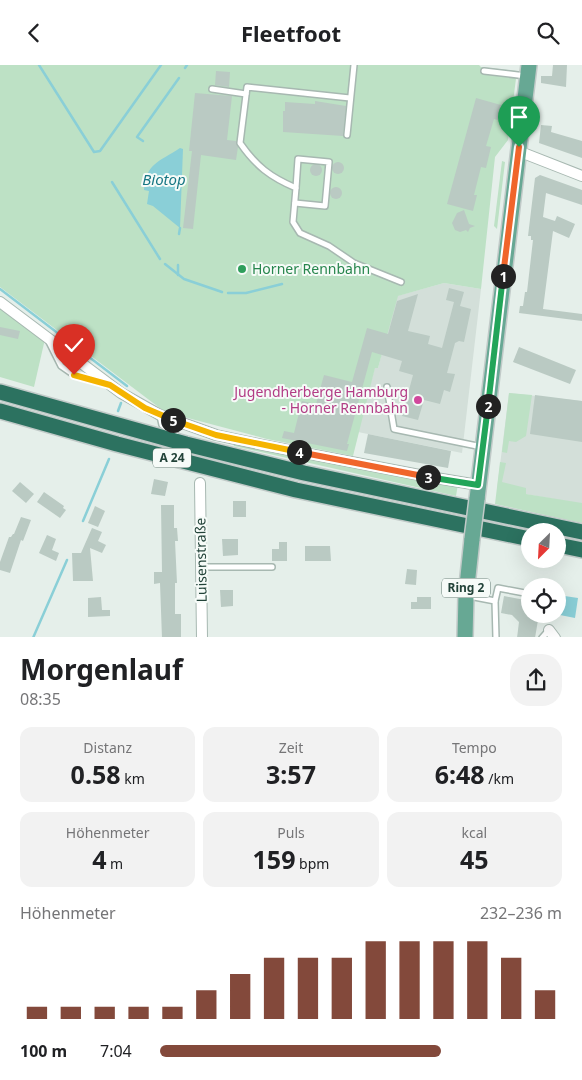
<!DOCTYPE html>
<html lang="de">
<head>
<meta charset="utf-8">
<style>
  body { margin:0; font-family:"Noto Sans",sans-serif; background:#f2f2f2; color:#202124; height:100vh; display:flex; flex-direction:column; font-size:19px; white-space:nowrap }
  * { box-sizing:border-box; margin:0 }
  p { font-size:16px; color:#757577 }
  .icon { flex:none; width:28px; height:28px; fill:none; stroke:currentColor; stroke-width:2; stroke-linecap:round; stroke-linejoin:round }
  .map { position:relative; height:572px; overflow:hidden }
  .sheet { display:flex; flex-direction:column; background:#fff; flex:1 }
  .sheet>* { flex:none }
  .needle { width:32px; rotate:204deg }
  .controls { position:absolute; left:521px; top:458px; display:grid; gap:10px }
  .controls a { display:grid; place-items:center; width:45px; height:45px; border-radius:50%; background:#fff; box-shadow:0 5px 20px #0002; font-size:25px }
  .pin { position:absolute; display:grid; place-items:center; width:42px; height:42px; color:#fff; margin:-51px -21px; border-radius:50% 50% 50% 0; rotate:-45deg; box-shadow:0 0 5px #0007 }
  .pin .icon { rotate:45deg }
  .km { position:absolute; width:25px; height:25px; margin:-12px; border-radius:50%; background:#222; color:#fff; font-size:14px; line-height:25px; text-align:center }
  .round { display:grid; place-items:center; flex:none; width:52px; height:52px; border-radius:20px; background:#f2f2f2 }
  .head { display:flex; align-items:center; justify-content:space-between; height:85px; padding:0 20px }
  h1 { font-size:28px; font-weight:700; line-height:38px }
  .stats { display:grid; grid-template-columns:repeat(3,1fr); gap:8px; height:85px; padding:5px 20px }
  .stats div { display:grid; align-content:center; border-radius:12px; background:#f2f2f2; text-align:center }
  .stats b { font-size:25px; font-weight:700 }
  .stats small { font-size:14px; font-weight:400 }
  .stats p { font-size:14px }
  .chart { height:140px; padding:10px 20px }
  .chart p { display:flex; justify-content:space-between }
  .chart svg { width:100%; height:90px; margin-top:5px; stroke:#83493b; stroke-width:6 }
  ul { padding:0 20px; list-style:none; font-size:16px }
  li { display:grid; grid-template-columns:80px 60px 1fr; align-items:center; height:38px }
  li i { height:12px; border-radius:6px; background:#83493b }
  header { display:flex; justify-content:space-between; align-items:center; height:65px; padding:0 20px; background:#fff; font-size:22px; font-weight:700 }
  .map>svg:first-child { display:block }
  .built { fill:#d3dfd9 }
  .green { fill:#bde1c5 }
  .water { fill:#8acfd7 }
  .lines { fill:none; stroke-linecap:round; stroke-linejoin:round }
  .stream { stroke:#8acfd7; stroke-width:2.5 }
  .building { fill:#bacac3 }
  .service-casing { stroke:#a7b8b1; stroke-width:8 }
  .minor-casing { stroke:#a7b8b1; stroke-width:12 }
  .primary-casing { stroke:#c1cac8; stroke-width:18 }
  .motorway-casing { stroke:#c1cac8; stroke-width:18 }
  .service { stroke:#fff; stroke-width:5 }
  .minor { stroke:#fff; stroke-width:10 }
  .primary { stroke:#67a894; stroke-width:15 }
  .motorway { stroke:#2c7260; stroke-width:15 }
  .primary-bridge-casing { stroke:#c1cac8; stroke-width:18; stroke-linecap:butt }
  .primary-bridge { stroke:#67a894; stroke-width:15 }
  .split-1-casing { stroke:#fff; stroke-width:10 }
  .split-2-casing { stroke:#fff; stroke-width:10 }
  .split-3-casing { stroke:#fff; stroke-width:10 }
  .split-4-casing { stroke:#fff; stroke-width:10 }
  .split-5-casing { stroke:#fff; stroke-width:10 }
  .split-6-casing { stroke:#fff; stroke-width:10 }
  .split-1 { stroke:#f0652b; stroke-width:6 }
  .split-2 { stroke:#22a559; stroke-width:6 }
  .split-3 { stroke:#22a559; stroke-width:6 }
  .split-4 { stroke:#f0652b; stroke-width:6 }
  .split-5 { stroke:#f5b400; stroke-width:6 }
  .split-6 { stroke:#f5b400; stroke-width:6 }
  .leisure-dot { fill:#2e9e5b; stroke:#f6fbf8; stroke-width:2 }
  .hotel-dot { fill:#d1479c; stroke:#f6fbf8; stroke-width:2 }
  .labels { text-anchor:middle; stroke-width:4; stroke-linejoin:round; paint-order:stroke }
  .shield { fill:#f6fbf8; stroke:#627a72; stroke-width:1 }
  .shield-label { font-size:12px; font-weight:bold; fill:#224339 }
  .leisure-label { font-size:14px; fill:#27864d; stroke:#f6fbf8; text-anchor:start }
  .hotel-label { font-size:14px; fill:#b23c85; stroke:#f6fbf8; text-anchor:end }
  .street-label { font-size:14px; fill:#224339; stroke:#f6fbf8 }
  .water-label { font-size:15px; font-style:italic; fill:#177784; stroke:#f6fbf8 }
</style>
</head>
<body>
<header><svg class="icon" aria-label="back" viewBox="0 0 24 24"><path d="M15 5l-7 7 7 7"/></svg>Fleetfoot<svg class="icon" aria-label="search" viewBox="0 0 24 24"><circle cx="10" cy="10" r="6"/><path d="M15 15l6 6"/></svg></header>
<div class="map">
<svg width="582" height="573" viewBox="0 0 582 573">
  <rect width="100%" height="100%" fill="#e5efea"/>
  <g class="built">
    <path d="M444 218 481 224 462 388 358 367 375 302 378 303 397 231Z"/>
    <path d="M509 328 582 336V439L497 424Z"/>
  </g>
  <g class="green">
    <path d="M0 0H479L481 2 517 6 508 75 495 92 481 224 444 218 398 231 378 303H375L353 391 267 374 165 347 0 222Z"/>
    <path d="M502 96 505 97 497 164 494 161Z"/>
    <path d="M0 241 45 274 34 322 0 312Z"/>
    <path d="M509 328 532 330 526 371 516 377 509 376 507 388 502 387Z"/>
    <path d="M233 377 458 419 456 431 234 381Z"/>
    <path d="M500 397 506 398 502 417 526 423V429L582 438V458L495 439Z"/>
  </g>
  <g class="water">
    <path d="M180 83 183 84 180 163 153 141 147 139 149 126 144 125C146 98 159 97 180 83Z"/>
    <path d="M558 530 578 533 575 553 555 549H558Z"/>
  </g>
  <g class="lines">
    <g class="stream">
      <path d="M39 0 94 87 100 86 161 0"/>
      <path d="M185 3 187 0"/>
      <path d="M143 76 137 72 179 13"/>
      <path d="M112 117 160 194"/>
      <path d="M179 169 180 163"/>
      <path d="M165 199 184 214 222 227"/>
      <path d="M178 210V200"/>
      <path d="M0 224 127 321"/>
      <path d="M228 228H246L282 219"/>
      <path d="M118 346 121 338"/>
      <path d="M83 456 109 394"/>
      <path d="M33 573 67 495"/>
    </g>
  </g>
  <g class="building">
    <path d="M553 0H567L566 22 541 18V11H552Z"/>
    <path d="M216 6 230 7 229 22 215 20Z"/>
    <path d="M195 28 232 31 227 75 236 76 238 82 236 95 201 90 193 164 183 163 192 86H189Z"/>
    <path d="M476 33 501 40 498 55 494 54 486 81 491 82 486 103 481 102 474 130H477L473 146 447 139Z"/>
    <path d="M315 36 346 41 343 71 283 67V46H285V37L315 39Z"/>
    <path d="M541 60 552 61 551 67 582 76V93L539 78Z"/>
    <circle cx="338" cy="103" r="6"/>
    <circle cx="316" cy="105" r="6"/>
    <path d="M540 110 582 125V140L546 128 543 152 555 156 557 151 575 159 569 173 553 166 543 244 582 249V256L519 248 520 241H523L525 227H527L533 175H531V171H528L535 113Z"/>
    <circle cx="336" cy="128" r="6"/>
    <path d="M464 145 469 159 475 161 470 163 468 167 466 165 460 167 455 165 452 158 457 148Z"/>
    <path d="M449 223 464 227 460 241 471 244 464 277 459 276 455 278 447 308 455 309 450 327 444 325 440 339 424 335 418 355 402 351 413 310 399 306 402 296 372 287 347 379H349L347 386 282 373 284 366 294 368 302 336 316 339 324 310 352 317 367 263 388 269 397 236 418 229 408 266 430 271 428 279 442 283 454 237 446 235Z"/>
    <path d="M0 262 20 266 18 274 0 270Z"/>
    <path d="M519 282 576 305 570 319 513 297Z"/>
    <path d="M535 330 582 336V377L530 369Z"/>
    <path d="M368 369 451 386 448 403 364 388Z"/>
    <path d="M154 414 168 417 165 431 151 429Z"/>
    <path d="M20 417 34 429 26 438 12 426Z"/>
    <path d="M44 427 64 441 63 443 66 445 60 453 37 437Z"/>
    <rect x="233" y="436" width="13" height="16"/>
    <path d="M161 440H174V463H177L178 476H175L177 518H175V549H181V573H162L160 518 154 519V507H162Z"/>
    <path d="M95 441 105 446 98 462 88 458Z"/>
    <path d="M21 452 31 455 23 476 21 475 10 508 0 505V497L9 472H11L13 469H14Z"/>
    <path d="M92 463 102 467 98 476 106 480 102 488 90 483 93 516H73L72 488H81Z"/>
    <path d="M47 470 56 474 52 485 59 488 56 496 39 488Z"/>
    <path d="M222 474H238V490L223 491Z"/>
    <path d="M279 477H287V496H272V484H279Z"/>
    <path d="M305 481H330L331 496H305Z"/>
    <path d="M407 504 417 505 416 520 405 519Z"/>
    <path d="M220 525H233V541L221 542Z"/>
    <path d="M504 531 530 536V549H539L535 573H517L519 557 512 550 501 548Z"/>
    <path d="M101 532 102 545H110V551L88 552V533Z"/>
    <path d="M417 532H431V544H411V537H417Z"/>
  </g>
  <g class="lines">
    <defs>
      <g id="service">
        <path d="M484 6 526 11"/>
        <path d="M212 24 246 29"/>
        <path d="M350 33 247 22 240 78C256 101 270 112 296 123L293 157 300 168 329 181 354 198 401 217"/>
        <path d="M347 70 354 0"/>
        <path d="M295 138 325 141 329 97 298 94 296 123"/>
        <path d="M49 277 61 301 74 310 105 318"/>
        <path d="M387 322 394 364 482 382"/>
        <path d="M160 351 162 360 176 370"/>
        <path d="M202 502H272"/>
        <path d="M469 531 495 536 496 573"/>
        <path d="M495 536 498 523 530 529"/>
        <path d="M542 573 549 565"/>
      </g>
      <g id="minor">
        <path d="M518 86 582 111"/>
        <path d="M0 237 121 328 160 350 216 370 263 380 430 412 478 420"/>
        <path d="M200 418 202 573"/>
        <path d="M549 565 555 573"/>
      </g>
      <g id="primary">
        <path d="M477 434 529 0"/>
        <path d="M465 573 466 530 472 474"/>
      </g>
      <g id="motorway">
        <path d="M0 327 186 379 304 408 582 467"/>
        <path d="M0 346 117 379 296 425 530 474"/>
        <path d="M558 480 582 485"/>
      </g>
    </defs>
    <use href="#service" class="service-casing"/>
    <use href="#minor" class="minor-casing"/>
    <use href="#primary" class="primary-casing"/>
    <use href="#motorway" class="motorway-casing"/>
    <use href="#service" class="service"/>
    <use href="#minor" class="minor"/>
    <use href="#primary" class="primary"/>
    <use href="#motorway" class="motorway"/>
    <defs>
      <path id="primary-bridge" d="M472 474 477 434"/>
    </defs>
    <use href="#primary-bridge" class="primary-bridge-casing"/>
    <use href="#primary-bridge" class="primary-bridge"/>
  </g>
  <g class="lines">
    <defs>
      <path id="split-1" d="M503 211 519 82"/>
      <path id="split-2" d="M488 341 503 211"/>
      <path id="split-3" d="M428 412 478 420 488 341"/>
      <path id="split-4" d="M299 387 428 412"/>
      <path id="split-5" d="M173 355 216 370 299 387"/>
      <path id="split-6" d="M74 310 110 320 145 343 173 355"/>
    </defs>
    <use href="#split-1" class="split-1-casing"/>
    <use href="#split-2" class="split-2-casing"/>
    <use href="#split-3" class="split-3-casing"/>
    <use href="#split-4" class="split-4-casing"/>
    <use href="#split-5" class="split-5-casing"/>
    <use href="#split-6" class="split-6-casing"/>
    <use href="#split-1" class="split-1"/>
    <use href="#split-2" class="split-2"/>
    <use href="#split-3" class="split-3"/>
    <use href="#split-4" class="split-4"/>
    <use href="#split-5" class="split-5"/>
    <use href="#split-6" class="split-6"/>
  </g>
  <circle class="leisure-dot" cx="242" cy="204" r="5"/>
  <circle class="hotel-dot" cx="418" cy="335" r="5"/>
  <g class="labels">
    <g class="shield">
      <rect x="153" y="383.5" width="38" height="19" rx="4"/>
      <rect x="442" y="513.5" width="48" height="19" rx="4"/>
    </g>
    <g class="shield-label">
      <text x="172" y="397">A 24</text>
      <text x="466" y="527">Ring 2</text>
    </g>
    <g class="leisure-label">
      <text x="252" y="209">Horner Rennbahn</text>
    </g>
    <g class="hotel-label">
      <text x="408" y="332">Jugendherberge Hamburg<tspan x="408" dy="16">- Horner Rennbahn</tspan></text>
    </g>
    <g class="street-label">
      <text transform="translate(201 495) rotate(-91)" y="5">Luisenstraße</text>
    </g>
    <g class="water-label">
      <text x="164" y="120">Biotop</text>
    </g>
  </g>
</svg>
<div class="controls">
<a><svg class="needle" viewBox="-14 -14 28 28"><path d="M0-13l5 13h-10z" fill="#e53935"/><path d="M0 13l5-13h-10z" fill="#757577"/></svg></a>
<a><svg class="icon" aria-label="locate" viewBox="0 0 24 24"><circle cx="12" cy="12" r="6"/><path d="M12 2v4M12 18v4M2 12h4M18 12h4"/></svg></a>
</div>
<div class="pin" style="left:519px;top:82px;background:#1e9e55"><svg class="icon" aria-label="arrive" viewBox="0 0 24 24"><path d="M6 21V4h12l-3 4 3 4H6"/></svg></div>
<div class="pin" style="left:74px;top:310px;background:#d93025"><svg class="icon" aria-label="check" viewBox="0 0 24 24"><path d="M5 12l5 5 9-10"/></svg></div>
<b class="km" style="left:503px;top:211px">1</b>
<b class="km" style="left:488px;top:341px">2</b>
<b class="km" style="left:428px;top:412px">3</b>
<b class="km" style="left:299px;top:387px">4</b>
<b class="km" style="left:173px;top:355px">5</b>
</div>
<section class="sheet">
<div class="head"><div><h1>Morgenlauf</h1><p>08:35</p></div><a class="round"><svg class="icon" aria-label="share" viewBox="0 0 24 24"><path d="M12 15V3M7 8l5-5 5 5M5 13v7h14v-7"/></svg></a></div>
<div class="stats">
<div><p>Distanz</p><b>0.58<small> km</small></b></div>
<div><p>Zeit</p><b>3:57</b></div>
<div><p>Tempo</p><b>6:48<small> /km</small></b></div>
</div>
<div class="stats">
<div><p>Höhenmeter</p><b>4<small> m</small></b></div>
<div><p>Puls</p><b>159<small> bpm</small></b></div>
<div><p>kcal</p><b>45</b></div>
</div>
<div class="chart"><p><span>Höhenmeter</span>232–236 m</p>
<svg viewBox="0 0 160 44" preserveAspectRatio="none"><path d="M5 44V38M15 44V38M25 44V38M35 44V38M45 44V38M55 44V30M65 44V22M75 44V14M85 44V14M95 44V14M105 44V6M115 44V6M125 44V6M135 44V6M145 44V14M155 44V30"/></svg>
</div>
<ul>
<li><b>100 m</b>7:04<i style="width:70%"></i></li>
</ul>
</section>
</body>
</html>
